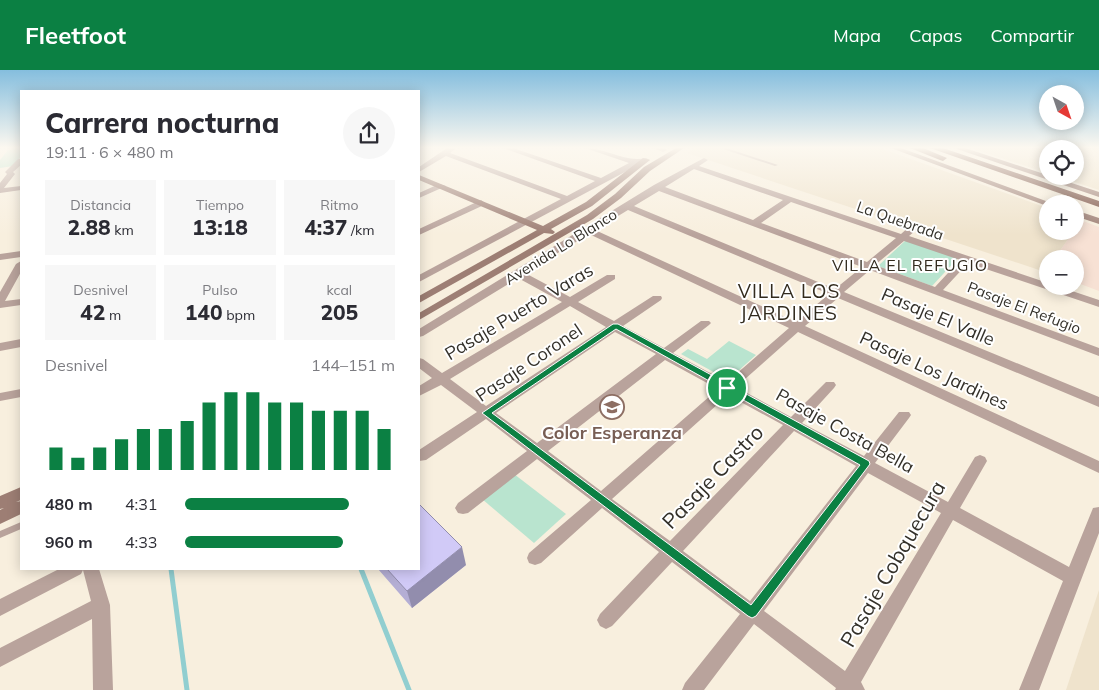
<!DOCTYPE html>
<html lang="es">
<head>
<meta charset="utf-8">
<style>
  body { margin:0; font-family:Mulish,sans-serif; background:#f7f7f7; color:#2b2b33; height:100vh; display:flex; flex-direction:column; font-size:19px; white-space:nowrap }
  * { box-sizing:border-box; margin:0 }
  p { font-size:16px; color:#7c7c81 }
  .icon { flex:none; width:28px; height:28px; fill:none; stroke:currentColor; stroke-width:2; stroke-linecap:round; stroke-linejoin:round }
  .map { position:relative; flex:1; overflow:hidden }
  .sheet { position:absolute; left:20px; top:20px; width:400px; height:480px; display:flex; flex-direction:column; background:#fff; border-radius:0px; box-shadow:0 2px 12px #0003 }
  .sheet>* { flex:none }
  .needle { width:32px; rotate:140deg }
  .tools { position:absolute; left:1039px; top:15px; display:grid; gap:10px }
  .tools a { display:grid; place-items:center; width:45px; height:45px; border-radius:50%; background:#fff; box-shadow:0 2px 12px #0003; font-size:25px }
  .pin { position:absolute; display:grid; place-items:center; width:42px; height:42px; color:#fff; margin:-21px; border:2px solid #fff; border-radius:50%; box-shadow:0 1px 5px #0007 }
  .round { display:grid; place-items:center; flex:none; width:52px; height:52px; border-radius:26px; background:#f7f7f7 }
  .head { display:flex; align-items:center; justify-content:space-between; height:85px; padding:0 25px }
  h1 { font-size:28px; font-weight:800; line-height:38px }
  .stats { display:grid; grid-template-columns:repeat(3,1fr); gap:8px; height:85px; padding:5px 25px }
  .stats div { display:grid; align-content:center; border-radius:0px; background:#f7f7f7; text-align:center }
  .stats b { font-size:21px; font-weight:800 }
  .stats small { font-size:14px; font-weight:400 }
  .stats p { font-size:14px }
  .chart { height:140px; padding:10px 25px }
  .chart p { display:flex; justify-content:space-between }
  .chart svg { width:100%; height:90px; margin-top:5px; stroke:#0b8043; stroke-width:6 }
  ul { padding:0 25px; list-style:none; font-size:16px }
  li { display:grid; grid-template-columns:80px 60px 1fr; align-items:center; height:38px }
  li i { height:12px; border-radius:6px; background:#0b8043 }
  header { display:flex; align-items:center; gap:30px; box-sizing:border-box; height:70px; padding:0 25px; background:#0b8043; color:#fff }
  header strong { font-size:24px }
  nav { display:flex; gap:28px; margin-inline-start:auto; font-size:18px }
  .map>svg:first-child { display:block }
  .built { fill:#efe3cc }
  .education { fill:#f7e1d4 }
  .green { fill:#b9e4cf }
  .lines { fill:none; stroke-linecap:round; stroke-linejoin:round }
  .stream { stroke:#91ced0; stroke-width:5 }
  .lane { fill:#b9a39c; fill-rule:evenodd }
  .street { fill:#b9a39c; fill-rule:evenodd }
  .secondary { fill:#9d7e74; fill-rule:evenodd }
  .highway { fill:#774c3f; fill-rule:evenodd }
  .wall { fill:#b4aed4 }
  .shaded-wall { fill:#928dad }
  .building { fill:#d1caf7; stroke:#928dad }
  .route { fill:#0b8043; stroke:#fff; fill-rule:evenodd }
  .labels { text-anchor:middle; stroke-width:4; stroke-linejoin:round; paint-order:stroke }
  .far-street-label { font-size:15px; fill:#34312a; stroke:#fff }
  .far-neighbourhood-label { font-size:16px; letter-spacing:1px; fill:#322b1e; stroke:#fff }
  .street-label { font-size:18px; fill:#34312a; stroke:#fff }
  .education-label { font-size:18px; font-weight:bold; fill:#785e54; stroke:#fff }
  .neighbourhood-label { font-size:19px; letter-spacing:1px; fill:#322b1e; stroke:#fff }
  .near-street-label { font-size:21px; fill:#34312a; stroke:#fff }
</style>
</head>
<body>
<header>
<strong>Fleetfoot</strong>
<nav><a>Mapa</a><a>Capas</a><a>Compartir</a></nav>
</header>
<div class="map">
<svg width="1099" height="620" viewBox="0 0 1099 620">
  <rect width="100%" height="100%" fill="#f8efde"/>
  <g class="built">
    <path d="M696 78H880L1047 138 1048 161 1069 168 1054 189H1048L1047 198 1045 202 687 83Z"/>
    <path d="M971 78H1099V120L1056 106H1075V79H1048L1047 103Z"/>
    <path d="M1099 520V620H1066Z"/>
  </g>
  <path class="education" d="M1075 148 1099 157V221L1075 212V189H1054L1069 168 1050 161H1075Z"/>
  <g class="green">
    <path d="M21 79V86L13 96 0 98V90L8 80Z"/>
    <path d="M906 170 958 188 932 216 878 196Z"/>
    <path d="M729 271 756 285 728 310 681 284 688 279 707 289Z"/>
    <path d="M514 404 566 444 534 473 482 429Z"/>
  </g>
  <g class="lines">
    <g class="stream">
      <path d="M171 499 187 620"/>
      <path d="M361 499 409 620"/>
    </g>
    <g class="lane">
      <path d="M720 78H726L778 95 775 96Z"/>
      <path d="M21 452V459L0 468V461Z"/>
    </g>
    <g class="street">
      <path d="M447 78 455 79 450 83 567 126 595 111 503 78H513L601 108 629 93 585 78C607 78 625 93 646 88L650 90 638 95 419 212V205L561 129 446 86 419 102V97Z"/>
      <path d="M653 78H664L667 80 663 82Z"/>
      <path d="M704 88 708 90 699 96 901 164 910 156H916V160L909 166 1048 213V216H1057L1099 230V237L968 193 943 220 1099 278V286L870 200 844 222 1099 327V337L838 228 805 256 1099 391V403L798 262 736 317 791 347 826 312H834L836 315 834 318 802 353 864 386 899 342H909L911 345 909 348 875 393 948 432 975 387 980 385 985 387 987 391 960 438 1069 497 1091 443 1093 438 1099 437V463L1039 620H1019L1063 511 953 450 861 612 865 620H835L836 618 754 554 704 620H682L685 613 740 544 672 492 612 556 606 559 600 556 597 550 600 544 659 482 602 438 541 493 535 495 529 493 527 488 529 483 591 430 537 389 468 443 463 444 458 443 455 438 458 433 527 381 486 349 426 390 419 391V380L477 342 441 315 419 326V316L432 308 419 298V288L423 289 442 303 562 232 518 208 423 266 419 267V259L654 115ZM694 99 783 130 753 150 665 117ZM659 121 862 197 835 219 634 136ZM791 132 896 168 867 192 761 153ZM628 140 829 224 796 252 595 160ZM589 164 789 258 727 312 673 283 709 255 711 253 709 251H701L664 278 623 256 661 230 662 228 661 226H653L614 251 578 232 615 209V205H607L570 227 525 203ZM904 171 960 190 935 217 875 195ZM570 236 606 257 486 336 450 309ZM615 262 656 284 537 373 496 343ZM665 290 718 319 601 421 548 381ZM728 325 783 355 670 471 612 429ZM794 361 856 396 750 531 683 481ZM868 403 941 443 845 601 764 541Z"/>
      <path d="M18 89H21V95L13 102 15 104 4 118 21 116V120L0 123V113L7 104 5 102Z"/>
      <path d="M439 114 446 116 419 128V123Z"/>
      <path d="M481 130 485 133 484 135 419 165V159Z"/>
      <path d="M21 181V187L0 190V184Z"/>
      <path d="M21 191V202L5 231 21 229V235L0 238V222L16 194Z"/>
      <path d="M21 269V277L0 281V273Z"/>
      <path d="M21 319V327L0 331V323Z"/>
      <path d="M59 499H99L110 535 113 620H93L92 549 0 597V578L91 531 83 500 81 504 0 546V529Z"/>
    </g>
    <g class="secondary">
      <path d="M676 78H684L650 101 621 128 593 149 419 250V243L587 145 615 124 644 97Z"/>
      <path d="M891 78H901L1054 134H1048L1047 136Z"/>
      <path d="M954 78H965L1099 122V127Z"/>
      <path d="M643 88 650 90 592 136 551 159 555 162 553 164 544 163 419 233V226L537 160 419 110V105L543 156 586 132Z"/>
      <path d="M1075 140 1099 148V154L1075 146Z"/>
      <path d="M21 417V430L16 432 21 431V444L0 454V440L4 438 0 439V426Z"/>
    </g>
    <g class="highway">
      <path d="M910 78H923L947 88 943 91 940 90Z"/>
      <path d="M930 78H943L1099 131V137Z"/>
    </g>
  </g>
  <path class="wall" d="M466 495 412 538 378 499H419Z"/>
  <path class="shaded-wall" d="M462 477 466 495 412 538 407 521Z"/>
  <path class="building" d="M419 434 462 477 407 521 387 499H419Z"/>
  <linearGradient id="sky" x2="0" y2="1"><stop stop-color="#85bede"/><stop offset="0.47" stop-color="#fcf8f0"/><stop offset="1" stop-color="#fcf8f0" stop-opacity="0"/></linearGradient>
  <rect width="1099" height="165" fill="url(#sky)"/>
  <path class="route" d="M613 254H618L869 391 870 394 756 546 752 548 748 546 482 343ZM616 259 860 395 751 535 492 343Z"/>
  <defs>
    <symbol id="school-ring" viewBox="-11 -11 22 22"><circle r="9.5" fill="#fff" stroke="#8d6e63" stroke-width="1.5"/><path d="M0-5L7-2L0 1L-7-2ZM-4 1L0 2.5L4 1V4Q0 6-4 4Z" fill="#8d6e63"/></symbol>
  </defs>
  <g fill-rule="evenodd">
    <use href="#school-ring" x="598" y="323" width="28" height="28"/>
  </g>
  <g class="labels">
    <g class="far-street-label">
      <text transform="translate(900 151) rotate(19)" y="5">La Quebrada</text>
      <text transform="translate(561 177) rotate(-32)" y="5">Avenida Lo Blanco</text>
      <text transform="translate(1024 238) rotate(21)" y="5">Pasaje El Refugio</text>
    </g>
    <g class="far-neighbourhood-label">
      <text x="910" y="201">VILLA EL REFUGIO</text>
    </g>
    <g class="street-label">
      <text transform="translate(519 242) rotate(-31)" y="6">Pasaje Puerto Varas</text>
      <text transform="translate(938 247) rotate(23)" y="6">Pasaje El Valle</text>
      <text transform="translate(529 293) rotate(-34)" y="6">Pasaje Coronel</text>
      <text transform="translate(934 301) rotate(25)" y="6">Pasaje Los Jardines</text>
      <text transform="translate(845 361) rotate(29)" y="6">Pasaje Costa Bella</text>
    </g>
    <g class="education-label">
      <text x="612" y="369">Color Esperanza</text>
    </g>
    <g class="neighbourhood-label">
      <text x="789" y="228">VILLA LOS<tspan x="789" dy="22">JARDINES</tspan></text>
    </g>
    <g class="near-street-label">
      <text transform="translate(713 407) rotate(-46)" y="7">Pasaje Castro</text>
      <text transform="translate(893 494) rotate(-60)" y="7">Pasaje Cobquecura</text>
    </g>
  </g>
</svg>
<div class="tools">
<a><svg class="needle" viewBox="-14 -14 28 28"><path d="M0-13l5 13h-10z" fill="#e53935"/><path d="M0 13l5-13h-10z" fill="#7c7c81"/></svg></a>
<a><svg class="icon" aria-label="locate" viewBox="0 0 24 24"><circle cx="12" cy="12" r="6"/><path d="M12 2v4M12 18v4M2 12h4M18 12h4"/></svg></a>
<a>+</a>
<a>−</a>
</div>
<div class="pin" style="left:727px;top:318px;background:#1e9e55"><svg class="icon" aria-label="arrive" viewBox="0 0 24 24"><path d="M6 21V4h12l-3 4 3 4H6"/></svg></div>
<section class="sheet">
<div class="head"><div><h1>Carrera nocturna</h1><p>19:11 · 6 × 480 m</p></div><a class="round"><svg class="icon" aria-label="share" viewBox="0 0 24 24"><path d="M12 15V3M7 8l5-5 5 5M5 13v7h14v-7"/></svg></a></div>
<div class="stats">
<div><p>Distancia</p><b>2.88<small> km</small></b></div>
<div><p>Tiempo</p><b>13:18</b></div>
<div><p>Ritmo</p><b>4:37<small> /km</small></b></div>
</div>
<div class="stats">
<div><p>Desnivel</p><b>42<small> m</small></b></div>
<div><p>Pulso</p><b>140<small> bpm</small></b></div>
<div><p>kcal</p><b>205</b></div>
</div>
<div class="chart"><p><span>Desnivel</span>144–151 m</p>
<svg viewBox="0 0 160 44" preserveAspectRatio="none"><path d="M5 44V33M15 44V38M25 44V33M35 44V29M45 44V24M55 44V24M65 44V20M75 44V11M85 44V6M95 44V6M105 44V11M115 44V11M125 44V15M135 44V15M145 44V15M155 44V24"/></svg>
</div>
<ul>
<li><b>480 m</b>4:31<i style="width:78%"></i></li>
<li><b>960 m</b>4:33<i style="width:75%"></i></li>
</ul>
</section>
</div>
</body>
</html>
